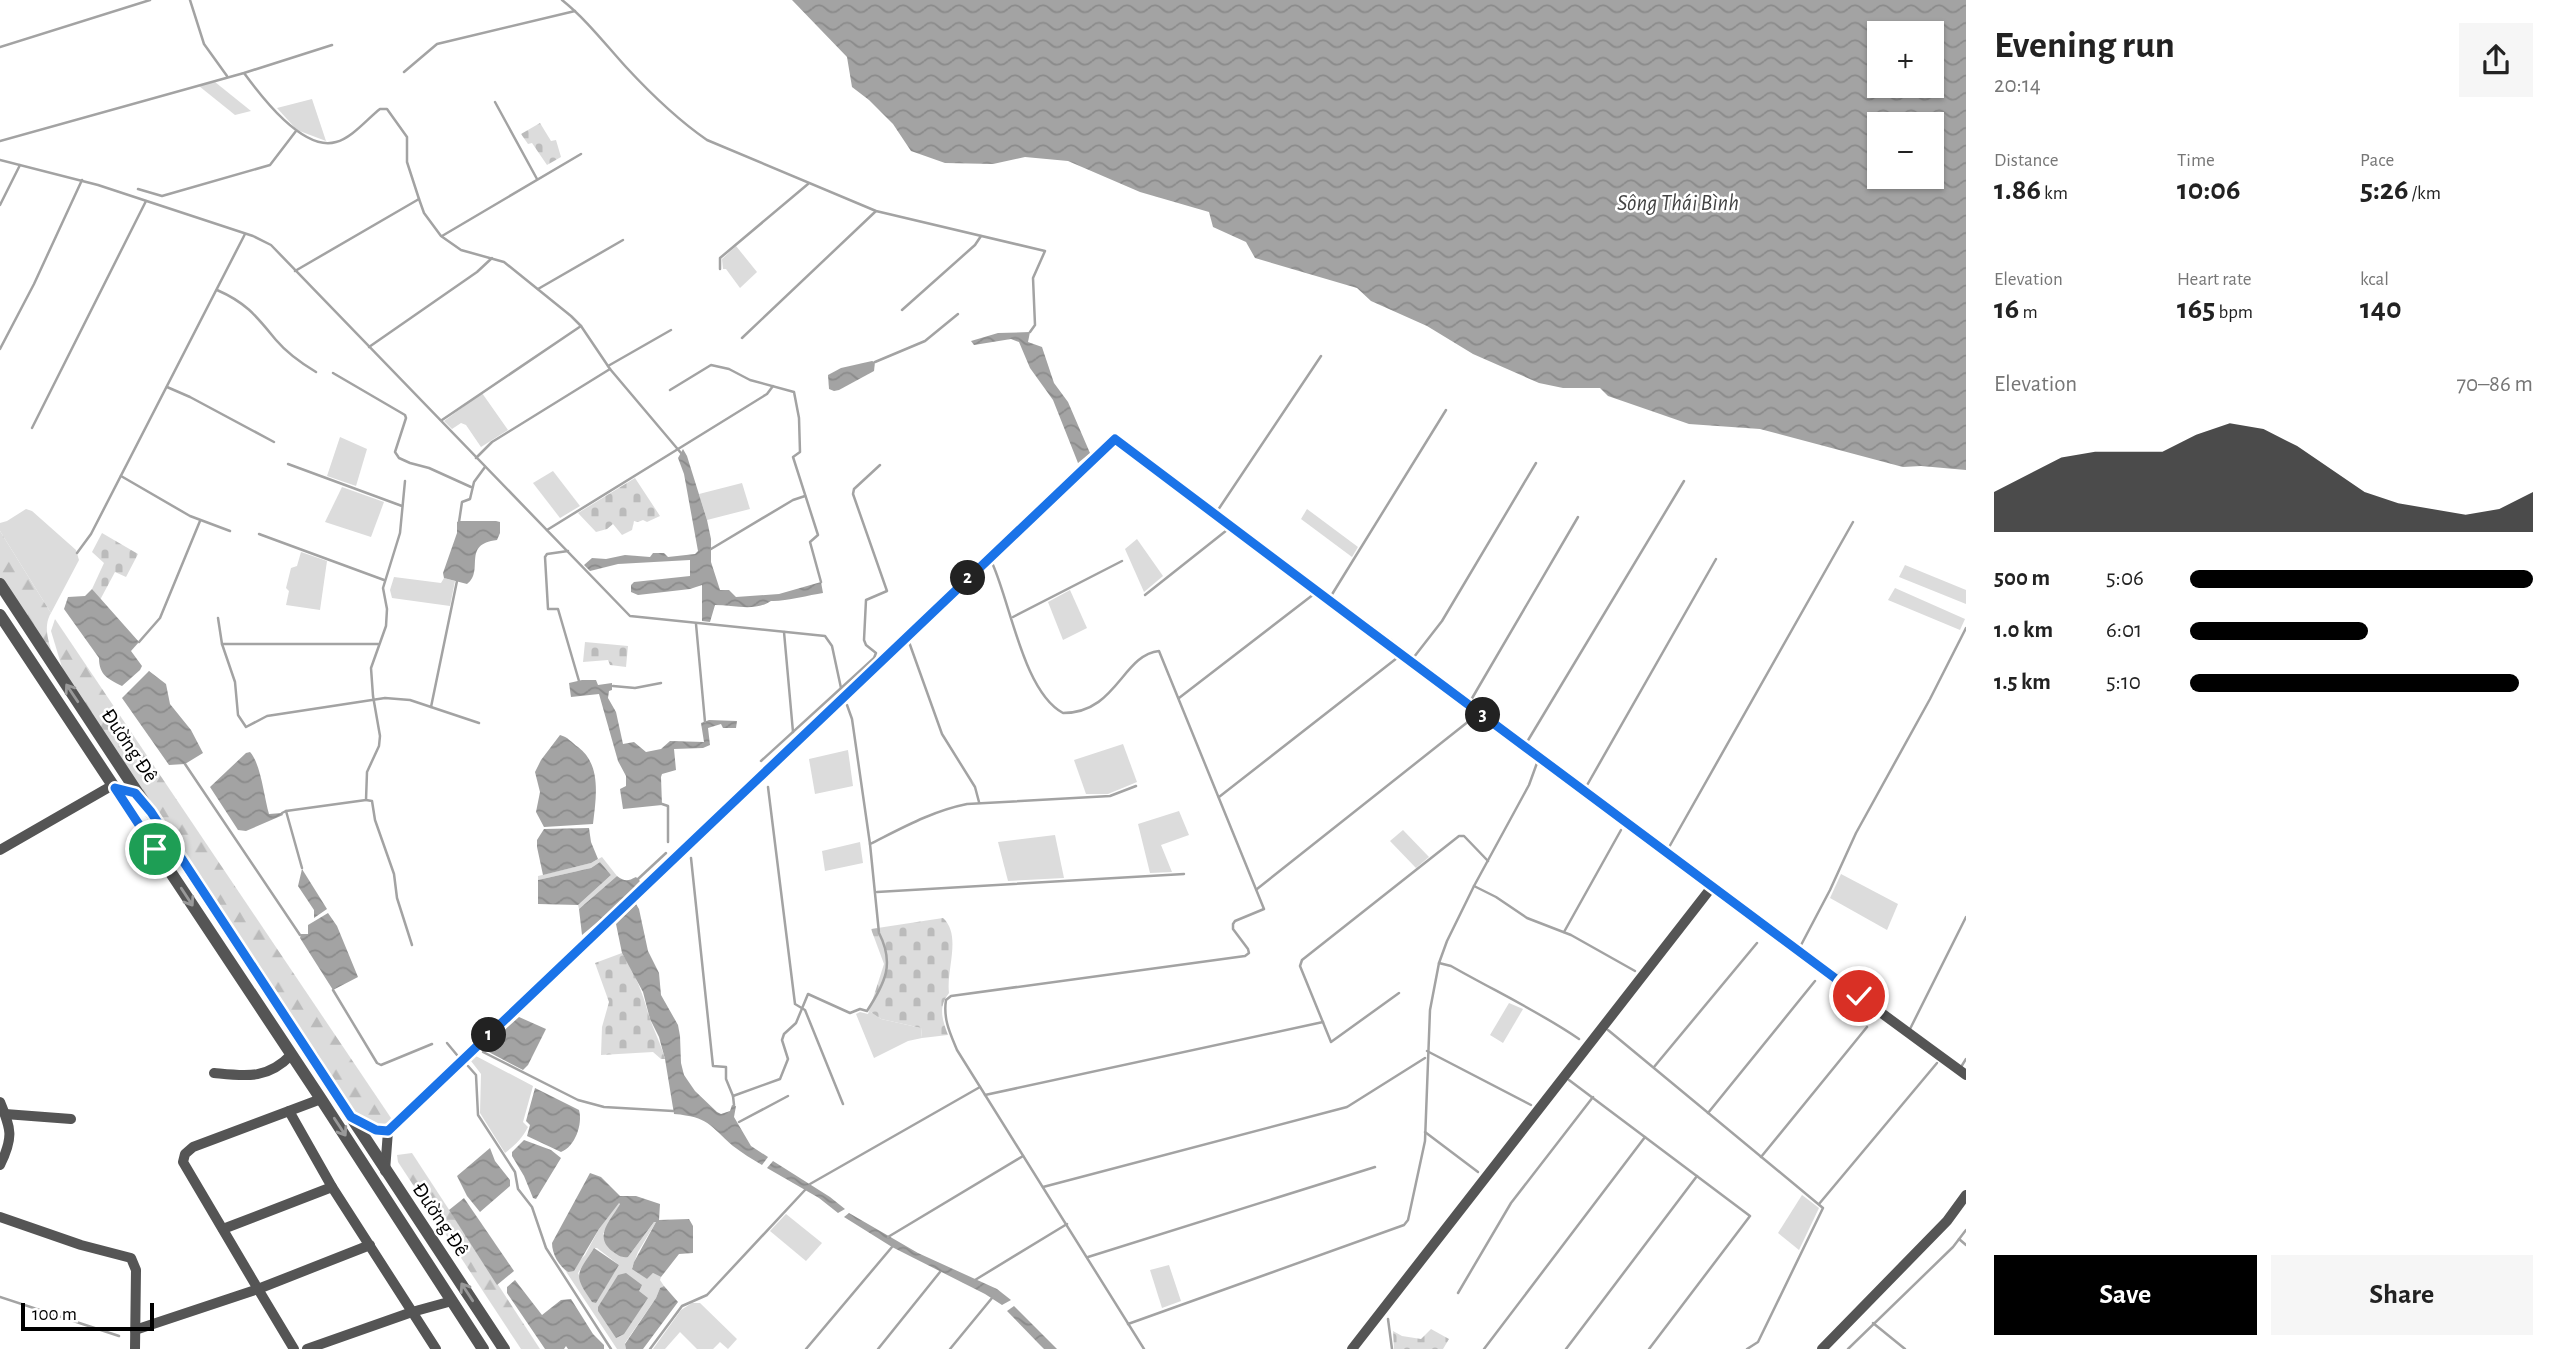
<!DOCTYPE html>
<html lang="en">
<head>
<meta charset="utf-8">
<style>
  body { margin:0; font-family:"Alegreya Sans",sans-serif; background:#f6f6f6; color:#222; height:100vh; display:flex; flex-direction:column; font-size:26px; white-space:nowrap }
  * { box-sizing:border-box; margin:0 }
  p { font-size:23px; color:#767676 }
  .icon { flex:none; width:38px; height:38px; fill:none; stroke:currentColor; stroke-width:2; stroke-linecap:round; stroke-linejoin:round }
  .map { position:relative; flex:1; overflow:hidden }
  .sheet { display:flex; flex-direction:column; background:#fff; width:595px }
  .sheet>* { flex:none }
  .controls { position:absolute; left:1867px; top:21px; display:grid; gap:14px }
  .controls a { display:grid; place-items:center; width:77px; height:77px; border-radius:0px; background:#fff; box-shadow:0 2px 5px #0004; font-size:35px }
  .scale { position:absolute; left:21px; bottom:18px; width:133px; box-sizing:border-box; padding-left:7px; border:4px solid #000; border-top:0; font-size:19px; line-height:24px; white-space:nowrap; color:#000; -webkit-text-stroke:5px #fff; paint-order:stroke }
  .pin { position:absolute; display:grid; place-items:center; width:60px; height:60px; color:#fff; margin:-30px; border:4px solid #fff; border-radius:50%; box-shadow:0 2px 7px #0007 }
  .km { position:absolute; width:35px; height:35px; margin:-18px; border-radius:50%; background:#222; color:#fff; font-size:19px; line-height:35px; text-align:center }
  .round { display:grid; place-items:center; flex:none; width:74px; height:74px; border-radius:0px; background:#f6f6f6 }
  .summary { display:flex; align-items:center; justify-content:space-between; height:119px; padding:0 28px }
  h1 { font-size:38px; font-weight:600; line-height:52px }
  .stats { display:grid; grid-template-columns:repeat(3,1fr); gap:10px; height:119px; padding:7px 28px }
  .stats div { display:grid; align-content:center }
  .stats b { font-size:30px; font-weight:600 }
  .stats small { font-size:19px; font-weight:400 }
  .stats p { font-size:19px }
  .chart { height:196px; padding:14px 28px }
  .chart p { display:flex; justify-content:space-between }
  .chart svg { width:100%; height:126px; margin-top:7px; fill:#000; opacity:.7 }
  .button { display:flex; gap:14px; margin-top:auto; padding:14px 28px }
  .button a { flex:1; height:80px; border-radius:0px; background:#000; color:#fff; font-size:28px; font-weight:600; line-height:80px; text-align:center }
  .button a+a { background:#f6f6f6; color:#222 }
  ul { padding:0 28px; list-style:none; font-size:23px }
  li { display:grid; grid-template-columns:112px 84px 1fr; align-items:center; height:52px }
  li i { height:18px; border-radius:9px; background:#000 }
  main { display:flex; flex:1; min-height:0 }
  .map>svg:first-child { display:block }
  .green { fill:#dcdcdc; fill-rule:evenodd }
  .forest { fill:url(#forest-firs) }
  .cemetery { fill:url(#cemetery-stones) }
  .water { fill:url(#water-waves); fill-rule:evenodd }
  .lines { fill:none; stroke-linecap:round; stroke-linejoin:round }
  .stream { stroke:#a3a3a3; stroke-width:2.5 }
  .minor { stroke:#555; stroke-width:10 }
  .tertiary { stroke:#555; stroke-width:12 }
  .oneway { stroke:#999 }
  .route-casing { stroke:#fff; stroke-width:14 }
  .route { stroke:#1a73e8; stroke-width:9 }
  .labels { text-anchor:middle; stroke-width:5; stroke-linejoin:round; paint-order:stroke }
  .street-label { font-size:21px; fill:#000; stroke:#fff }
  .water-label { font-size:23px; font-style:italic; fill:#444; stroke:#fff }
</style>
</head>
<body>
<main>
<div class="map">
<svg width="1966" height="1349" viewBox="0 0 1966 1349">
  <defs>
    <pattern id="forest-firs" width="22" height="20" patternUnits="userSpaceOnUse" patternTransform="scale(1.75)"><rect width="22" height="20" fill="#dcdcdc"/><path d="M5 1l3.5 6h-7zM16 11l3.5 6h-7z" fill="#bbb"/></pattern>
    <pattern id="cemetery-stones" width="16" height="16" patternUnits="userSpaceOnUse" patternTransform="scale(1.75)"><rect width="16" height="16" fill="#dcdcdc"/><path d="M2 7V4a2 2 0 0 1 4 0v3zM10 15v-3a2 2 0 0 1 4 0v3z" fill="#bbb"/></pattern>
    <pattern id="water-waves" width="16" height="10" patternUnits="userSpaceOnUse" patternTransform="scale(1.75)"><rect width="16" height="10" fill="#a3a3a3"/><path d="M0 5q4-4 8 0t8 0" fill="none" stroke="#8b8b8b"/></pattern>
  </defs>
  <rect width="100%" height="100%" fill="#fff"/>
  <g class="green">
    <path d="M215 82 251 111 235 115 199 86Z"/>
    <path d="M312 99 326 141 297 130 277 108Z"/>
    <path d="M736 246 757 272 740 288 726 269H723L722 259Z"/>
    <path d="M482 393 508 430 481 447 466 425 461 423 452 429 444 421Z"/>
    <path d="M340 437 367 449 356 486 327 476Z"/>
    <path d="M553 471 580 506 560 518 533 483Z"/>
    <path d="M742 483 750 509 707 520 699 494Z"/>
    <path d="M342 487 384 502 371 537 325 522Z"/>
    <path d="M26 509 32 511 76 550 79 560 51 613 0 531V523L7 521Z"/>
    <path d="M1307 509 1358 547 1352 557 1301 519Z"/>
    <path d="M1137 539 1163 576 1144 592 1125 549Z"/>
    <path d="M301 552 327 561 320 610 286 605 289 591 286 588 291 568 297 566Z"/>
    <path d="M1905 565 1966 590V604L1899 577Z"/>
    <path d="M394 577 441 583 444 578 455 581 450 606 392 598 390 590Z"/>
    <path d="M1895 588 1965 619 1960 630 1888 600Z"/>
    <path d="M1070 590 1087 628 1063 640 1048 602Z"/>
    <path d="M1123 744 1137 782 1108 794H1086L1074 760Z"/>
    <path d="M848 750 853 786 815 794 809 759Z"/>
    <path d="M1179 811 1189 835 1161 845 1172 872 1150 873 1138 824Z"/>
    <path d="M1403 830 1429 857 1416 868 1390 841Z"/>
    <path d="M1055 835 1064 878 1008 881 998 842Z"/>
    <path d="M860 842 863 863 825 871 822 851Z"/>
    <path d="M602 857 617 876 579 909 578 905 611 875 600 862 591 868 538 880V876L591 863Z"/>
    <path d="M1841 874 1898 904 1887 930 1830 898Z"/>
    <path d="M1509 1003 1523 1009 1503 1043 1490 1035Z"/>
    <path d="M869 1011 881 1019 921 1028 922 1038 908 1041 874 1058 856 1014 860 1012 868 1014Z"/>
    <path d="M474 1055 533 1086 523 1122 528 1127C522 1139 515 1145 505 1153L480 1113 481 1074 471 1061Z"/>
    <path d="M1802 1195 1819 1208 1799 1250 1778 1233Z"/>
    <path d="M619 1202 620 1204 603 1234 622 1257H628L654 1222H656L638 1252 632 1268 647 1279 653 1273 661 1277 660 1280 664 1286 660 1288 656 1298 625 1343 626 1349H617L565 1270 568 1272 585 1255 599 1229ZM594 1248H597L619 1265 596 1302H592L578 1273Z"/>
    <path d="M786 1214 822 1243 806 1261 770 1231Z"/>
    <path d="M1169 1265 1181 1301 1162 1308 1150 1270Z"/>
    <path d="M692 1303H700L737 1339 728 1349 720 1342 713 1349H697L680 1332 665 1349H653L681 1310Z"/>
  </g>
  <g class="forest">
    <path d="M0 531 51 613C42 628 50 644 54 660L0 578Z"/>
    <path d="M55 619 391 1118 388 1123C371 1128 362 1120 350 1109L64 674 51 631Z"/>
    <path d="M412 1153 540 1349H521L398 1162 397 1155Z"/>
  </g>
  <g class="cemetery">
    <path d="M540 123 551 141 556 140 561 157 547 165 532 143 528 144 521 134Z"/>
    <path d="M635 478 660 516 647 522 643 520 638 522 634 521 632 530 622 535 613 524 607 529 596 532 578 513Z"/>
    <path d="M102 533 138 554 126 577 115 572 100 600 92 589 104 563 92 552Z"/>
    <path d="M585 642 628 646 626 667 610 665 608 660 583 662Z"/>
    <path d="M943 918C962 935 946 970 949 993 938 1007 942 1019 948 1035L922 1038 921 1028 881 1019 869 1011 884 964 871 929Z"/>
    <path d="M622 953C636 975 642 991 649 1016 654 1031 661 1044 665 1059H661L653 1052 601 1055 602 1027 609 1002 595 963Z"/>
    <path d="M1431 1329 1449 1339 1443 1349H1394L1393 1331 1402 1336 1421 1339Z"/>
  </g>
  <g class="water">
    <path d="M792 0H1966V470L1921 466 1903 467 1760 429 1689 424 1608 396 1600 388H1563L1539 383 1473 354 1427 326 1371 301 1357 288 1255 258 1246 242 1213 227 1209 212 1140 192 1068 161 1025 157 993 164 945 163 911 151 893 124 869 100 852 87 847 57ZM1880 33H1932V86H1880ZM1880 124H1932V177H1880Z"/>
    <path d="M1030 332 1028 342 1042 347 1054 383 1068 402 1090 453 1078 463 1053 400 1030 368 1019 342 1011 339 974 345 971 341 998 333Z"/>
    <path d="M872 361 875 362 874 371 839 390 834 391 829 389 828 375 841 368Z"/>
    <path d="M683 449 687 456 707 520 711 539V562L720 590H729L736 597 779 594 821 582 823 593C809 595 783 602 771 601 755 612 733 605 715 605L710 622 702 621V585L690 589 638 595 631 592V585L634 582 690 576V560L618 564 590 571 584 565 592 558 606 559 625 555 650 557 653 553H664L668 557 695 554 698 551 684 474 678 458Z"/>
    <path d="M460 521H496L500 522V533L497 540C461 544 485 571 467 584L444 578 443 573 457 533V522Z"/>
    <path d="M92 589 139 642 131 651 142 666 140 670 122 686C108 679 99 675 99 658L64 609 68 597 85 596Z"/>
    <path d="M149 671 166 684 170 704 191 730 203 753 185 764 169 765 122 698Z"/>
    <path d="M582 680H596L598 685 612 683V690L609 691 608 698 616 712 623 744 634 742 646 752 661 749 670 741 704 742 701 723 709 720 737 721 736 728H723L721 724 708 728 710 745 703 748 674 749 676 770 662 774 661 777 662 805 623 809 620 789 626 786V776L618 761 599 694 571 697 569 683Z"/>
    <path d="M560 735C568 737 571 742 578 747 602 765 596 798 593 824L544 827 536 812 540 792 535 772 541 760Z"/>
    <path d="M250 752C261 764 264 797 269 814L282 813 283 815 246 831 238 830 210 787 246 753Z"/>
    <path d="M589 828 591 842 598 859 591 863 543 875 537 847V840L544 829Z"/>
    <path d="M600 862 611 875 578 905 538 904V880L591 868Z"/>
    <path d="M302 869 327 909 314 918V910L298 886Z"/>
    <path d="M617 876C625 882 628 881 636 877L640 881 612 910 582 935 579 909Z"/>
    <path d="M636 904 639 909 648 951 659 973 661 995 678 1025 680 1036 681 1063 684 1075 695 1091 717 1112 721 1114 730 1111 732 1105 736 1106 734 1117 751 1146 768 1157 762 1165C752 1159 742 1153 733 1146 709 1125 709 1117 674 1114L665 1059 659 1037 650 1019 643 992 622 953 616 924Z"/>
    <path d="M328 913 337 926 358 977 333 990 300 938 301 934H308V925Z"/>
    <path d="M519 1017 546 1029 528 1065 523 1070 483 1049Z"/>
    <path d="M535 1088 579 1110C583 1124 575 1147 561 1152L527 1136 530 1125 526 1121Z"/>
    <path d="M524 1140 551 1150 561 1158 536 1199 533 1198 524 1176 512 1156V1152Z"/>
    <path d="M490 1148 495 1161 510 1180V1186L480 1212 467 1196 457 1176Z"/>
    <path d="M773 1161 830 1197 845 1209 838 1213 819 1198 767 1168Z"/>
    <path d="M590 1173 601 1177 620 1196H636L660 1204 659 1220 689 1219 693 1226V1253L679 1254 661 1277 653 1273 647 1279 632 1269 634 1262 656 1222H654L628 1257C621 1258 618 1255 612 1251 593 1236 611 1220 620 1204L619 1203 599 1229 574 1271 568 1272C559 1266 552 1254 552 1243Z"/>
    <path d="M464 1198 514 1271 497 1285 449 1210Z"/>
    <path d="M849 1213 918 1253 997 1289 1011 1300 1002 1305 985 1294 892 1247 844 1217Z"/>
    <path d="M594 1248 619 1265 596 1303 592 1302C573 1274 576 1276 594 1248Z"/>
    <path d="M626 1273 642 1285 639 1291 648 1298 624 1334 616 1338 598 1311V1307L618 1275Z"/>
    <path d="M515 1280 542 1315 561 1300 571 1299 593 1334 604 1345V1349H568L566 1346 564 1349H545L507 1293V1287Z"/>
    <path d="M664 1286 678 1302 643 1349H626L625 1344 656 1298 660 1288Z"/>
    <path d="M1014 1306 1057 1349H1044L1039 1344 1007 1311Z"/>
  </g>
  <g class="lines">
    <g class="stream">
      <path d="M190 0 204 44 227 76"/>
      <path d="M562 0C587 20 605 44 626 67 651 94 678 120 707 140L876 211 1045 251 1033 278 1035 325 1030 332"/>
      <path d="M0 47 150 0"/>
      <path d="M404 72 437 44 575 11"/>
      <path d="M244 73C261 96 303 152 336 142 352 138 367 119 380 109H387L407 137V162L419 199 424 213 441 236 461 250 504 262 571 316 581 326 610 369 681 453"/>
      <path d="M495 102 537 179"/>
      <path d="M0 141 244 73 332 45"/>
      <path d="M0 160 98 185 253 236 271 245 630 616 825 636 832 646 841 688"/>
      <path d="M138 189 162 196 270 165 296 131"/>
      <path d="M0 205 20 165"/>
      <path d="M442 236 581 154"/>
      <path d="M720 269V258L808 184"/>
      <path d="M295 271 419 199"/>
      <path d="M538 289 623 240"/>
      <path d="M217 290C247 303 257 317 276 340 287 353 301 363 316 372"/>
      <path d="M902 310 975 245 981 236"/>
      <path d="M742 338 876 211"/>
      <path d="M369 347 477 272 492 258"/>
      <path d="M0 349 34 284 82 180"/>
      <path d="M875 362 925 341 958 314"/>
      <path d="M608 366 671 330"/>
      <path d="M333 373 405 415 406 418 395 452 399 458 410 463 429 468 471 487"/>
      <path d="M167 387 190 397 274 442"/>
      <path d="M670 390 711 365 729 369 750 380 794 392 799 418 800 452 793 457 818 535 810 542 821 582"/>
      <path d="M442 420 581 326"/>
      <path d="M32 428 146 201"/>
      <path d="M476 458 492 442 610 369"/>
      <path d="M288 464 402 506"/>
      <path d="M121 476 190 516 230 531"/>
      <path d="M1218 510 1321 356"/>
      <path d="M459 522 462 502 470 499 474 482 485 467"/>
      <path d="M547 530 767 394 773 386"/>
      <path d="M259 534 384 580"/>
      <path d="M711 549 793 500 805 496"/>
      <path d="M568 551 547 554 545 557 548 609H558L579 681"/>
      <path d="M77 553 91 534 245 234"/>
      <path d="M993 565C1011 606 1024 692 1063 713 1117 713 1122 655 1159 651L1264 909 1235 921 1233 924V929L1248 949 1249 953 1245 956 951 996 946 1000C943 1019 950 1033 957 1050L1144 1349"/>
      <path d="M1145 595 1227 530"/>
      <path d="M1331 596 1446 410"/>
      <path d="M1013 617 1122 561"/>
      <path d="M218 618 222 644 235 682 238 715 246 727 267 716 385 698 410 700 479 723"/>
      <path d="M1364 620 1479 706"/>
      <path d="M696 624 705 722"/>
      <path d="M784 632 793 732"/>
      <path d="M139 642 160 618 200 521"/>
      <path d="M909 642 942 734 975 787 979 802"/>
      <path d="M222 644H378"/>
      <path d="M1414 657 1442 621 1536 463"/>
      <path d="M613 686 635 688 661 683"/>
      <path d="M1179 698 1314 594"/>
      <path d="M1471 700 1578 517"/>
      <path d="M431 707 457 581"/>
      <path d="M1512 732 1624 816"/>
      <path d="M1527 742 1684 481"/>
      <path d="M761 761 874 658 876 653 866 645 864 640 866 600 887 591 853 494 854 489 880 465"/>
      <path d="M185 764 300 935"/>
      <path d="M768 787 795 1004 805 1010 843 1104"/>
      <path d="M1586 787 1716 559"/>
      <path d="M1219 797 1397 658"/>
      <path d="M366 800 372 801 375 820 394 874 397 898 412 945"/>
      <path d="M662 804 668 806V842"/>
      <path d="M286 811 302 868"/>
      <path d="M282 813 286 811 366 800 367 772 379 746 380 736 373 696 371 668 386 626 387 609 383 588 400 533 405 481"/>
      <path d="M870 844C902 828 932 811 967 804L1110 796 1136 786"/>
      <path d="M1668 849 1853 522"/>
      <path d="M691 858 713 1066 726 1067V1079L733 1096 780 1079 788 1059 782 1040 784 1034 796 1023 808 994 850 1013 860 1009 867 1011C885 983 895 964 879 933L870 844 852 719 847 705"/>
      <path d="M638 879 666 853"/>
      <path d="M1474 886 1496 897 1527 918 1571 935 1635 971"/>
      <path d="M1257 889 1474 717"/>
      <path d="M877 892 1184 874"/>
      <path d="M1564 932 1621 830"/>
      <path d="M1800 947 1830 890 1856 833 1930 699 1966 628"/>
      <path d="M1439 963 1451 966C1493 990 1540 1012 1579 1039"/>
      <path d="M333 990 377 1063 381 1065 432 1044"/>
      <path d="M1399 993 1331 1042 1300 966 1302 960 1459 836H1464L1488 861"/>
      <path d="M1910 1029 1966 917"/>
      <path d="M1608 1030 1823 1208 1758 1342 1747 1349"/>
      <path d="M447 1043 457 1055"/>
      <path d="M1427 1051 1531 1105"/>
      <path d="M483 1052 578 1100 604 1107 673 1111"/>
      <path d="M468 1066 476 1075 478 1115 515 1172 518 1189 532 1207 546 1248 611 1349"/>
      <path d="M1654 1067 1757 943"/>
      <path d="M1961 1067 1966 1059"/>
      <path d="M1569 1080 1750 1216 1649 1349"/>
      <path d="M985 1095 1323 1022"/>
      <path d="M733 1096 734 1105"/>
      <path d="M1708 1113 1815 981"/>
      <path d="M739 1122 788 1096"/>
      <path d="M1425 1132 1478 1172"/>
      <path d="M1761 1157 1867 1027"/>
      <path d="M810 1184 980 1087"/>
      <path d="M1043 1187 1347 1107 1425 1058"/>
      <path d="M1819 1204 1937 1063"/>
      <path d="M888 1237 1023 1156"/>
      <path d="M1959 1239 1966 1245"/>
      <path d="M1088 1257 1375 1167"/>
      <path d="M975 1280 1067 1224"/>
      <path d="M1458 1293 1511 1203 1593 1097"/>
      <path d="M0 1297 119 1336"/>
      <path d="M1388 1319 1392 1349"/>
      <path d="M1873 1323 1905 1349"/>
      <path d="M1128 1324 1404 1225 1408 1220 1425 1141 1430 1010 1439 963 1447 941 1474 886 1529 785 1537 763"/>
      <path d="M650 1349 682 1306 707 1295 805 1190"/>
      <path d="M806 1349 892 1247"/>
      <path d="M878 1349 940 1272"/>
      <path d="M950 1349 992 1298"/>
      <path d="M1484 1349 1645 1137"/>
      <path d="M1566 1349 1697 1176"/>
      <path d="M1848 1349 1953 1247 1966 1230"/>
    </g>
    <g class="minor">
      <path d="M0 850 113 785"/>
      <path d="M214 1073C245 1076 267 1080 291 1055"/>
      <path d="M321 1099 193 1147 185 1154 183 1162 258 1289 370 1245"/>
      <path d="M0 1102C11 1129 14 1137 0 1165"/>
      <path d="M289 1111 332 1187 436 1349"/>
      <path d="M5 1114 71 1119"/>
      <path d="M352 1117 376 1130 388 1131"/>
      <path d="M385 1171 388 1131 1115 439C1398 652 1680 866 1966 1075"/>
      <path d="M0 1217 81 1245 131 1258 136 1270 135 1349"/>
      <path d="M223 1229 332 1187"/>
      <path d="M135 1330 258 1289 294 1349"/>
      <path d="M307 1349 412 1312 452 1301"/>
      <path d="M1352 1349 1711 888"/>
      <path d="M1822 1349 1947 1221 1966 1195"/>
    </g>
    <g class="tertiary">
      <path d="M0 584 504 1349"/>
      <path d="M0 615 321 1099 483 1349"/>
    </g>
  </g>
  <defs><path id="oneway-shaft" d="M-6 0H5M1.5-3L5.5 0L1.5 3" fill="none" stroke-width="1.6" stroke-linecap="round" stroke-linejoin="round" transform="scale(1.75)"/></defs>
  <g class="oneway">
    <use href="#oneway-shaft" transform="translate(72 693) rotate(-124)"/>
    <use href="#oneway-shaft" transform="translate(187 897) rotate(57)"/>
    <use href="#oneway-shaft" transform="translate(340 1127) rotate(57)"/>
    <use href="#oneway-shaft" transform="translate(467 1292) rotate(-123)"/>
  </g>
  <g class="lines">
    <defs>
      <path id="route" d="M155 849 115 788 135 793 151 812 351 1117 376 1130 388 1131 1115 439C1362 626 1610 811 1859 996"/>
    </defs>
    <use href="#route" class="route-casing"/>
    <use href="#route" class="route"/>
  </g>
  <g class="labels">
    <g class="street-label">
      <text transform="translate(130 745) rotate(56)" y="7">Đường Đê</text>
      <text transform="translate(441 1219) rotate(56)" y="7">Đường Đê</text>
    </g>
    <g class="water-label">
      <text x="1678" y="210">Sông Thái Bình</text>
    </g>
  </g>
</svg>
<div class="controls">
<a>+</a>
<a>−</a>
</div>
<div class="scale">100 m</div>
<div class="pin" style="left:155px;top:849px;background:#1e9e55"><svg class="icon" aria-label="arrive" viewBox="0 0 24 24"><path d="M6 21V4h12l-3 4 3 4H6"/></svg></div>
<div class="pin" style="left:1859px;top:996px;background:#d93025"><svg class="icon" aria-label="check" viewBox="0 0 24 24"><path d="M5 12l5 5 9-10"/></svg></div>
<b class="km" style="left:489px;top:1035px">1</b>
<b class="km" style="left:968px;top:578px">2</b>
<b class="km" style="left:1483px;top:715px">3</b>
</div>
<section class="sheet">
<div class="summary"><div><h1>Evening run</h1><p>20:14</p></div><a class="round"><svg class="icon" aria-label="share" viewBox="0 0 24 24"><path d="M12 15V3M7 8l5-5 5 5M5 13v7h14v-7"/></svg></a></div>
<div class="stats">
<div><p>Distance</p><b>1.86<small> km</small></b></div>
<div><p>Time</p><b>10:06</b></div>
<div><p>Pace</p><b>5:26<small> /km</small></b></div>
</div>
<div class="stats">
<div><p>Elevation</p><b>16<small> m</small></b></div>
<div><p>Heart rate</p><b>165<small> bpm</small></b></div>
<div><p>kcal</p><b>140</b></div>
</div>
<div class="chart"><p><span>Elevation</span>70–86 m</p>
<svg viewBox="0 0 160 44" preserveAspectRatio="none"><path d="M0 44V30L10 24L20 18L30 16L40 16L50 16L60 10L70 6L80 8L90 14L100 22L110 30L120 34L130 36L140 38L150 36L160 30V44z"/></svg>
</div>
<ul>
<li><b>500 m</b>5:06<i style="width:100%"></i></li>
<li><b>1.0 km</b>6:01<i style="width:52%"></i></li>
<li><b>1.5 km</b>5:10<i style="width:96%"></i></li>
</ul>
<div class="button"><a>Save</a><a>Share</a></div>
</section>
</main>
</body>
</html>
